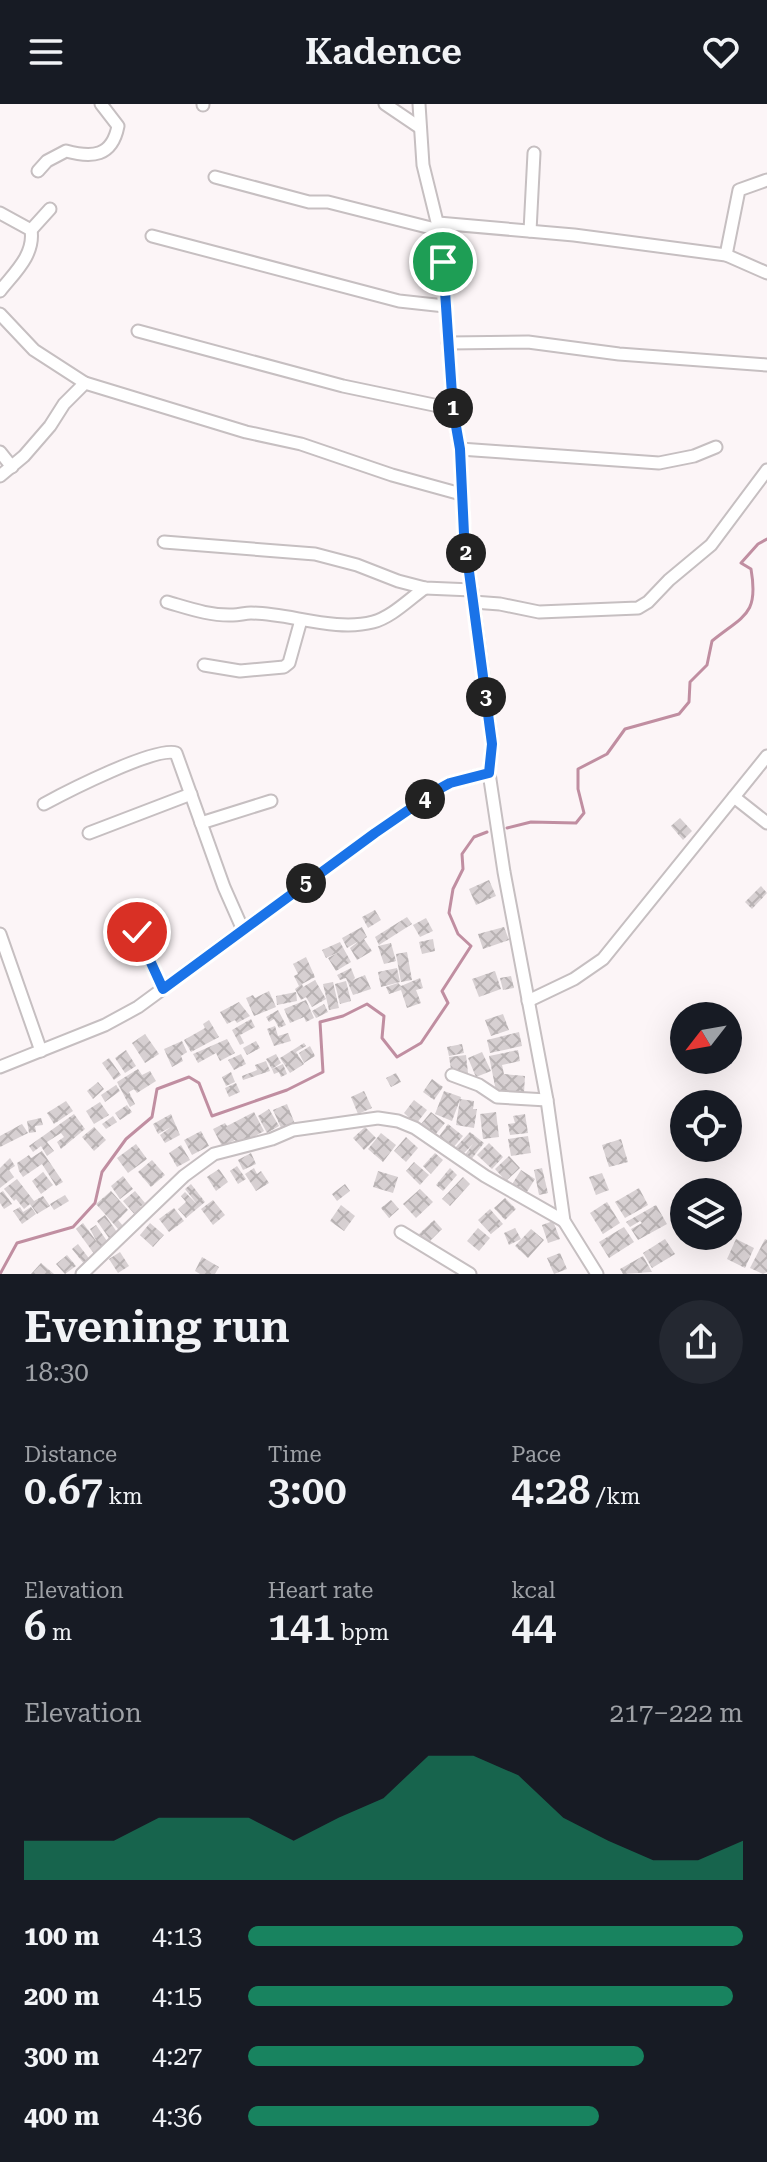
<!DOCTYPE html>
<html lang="en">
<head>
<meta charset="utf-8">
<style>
  body { margin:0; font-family:"Roboto Serif",serif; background:#242831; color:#f1f3f6; height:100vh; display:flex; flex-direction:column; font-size:30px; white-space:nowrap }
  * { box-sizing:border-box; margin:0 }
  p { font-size:26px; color:#9ea1a6 }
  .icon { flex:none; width:44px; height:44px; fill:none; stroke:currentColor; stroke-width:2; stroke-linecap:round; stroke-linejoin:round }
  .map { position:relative; height:1170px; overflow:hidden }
  .details { display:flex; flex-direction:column; background:#171b24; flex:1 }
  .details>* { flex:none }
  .needle { width:52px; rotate:239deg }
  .fabs { position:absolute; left:670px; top:898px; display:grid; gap:16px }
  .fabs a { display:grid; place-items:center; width:72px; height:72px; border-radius:50%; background:#171b24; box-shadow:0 8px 32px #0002; font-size:40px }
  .pin { position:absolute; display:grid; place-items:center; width:68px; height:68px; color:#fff; margin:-34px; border:4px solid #fff; border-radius:50%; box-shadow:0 2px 8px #0007 }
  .km { position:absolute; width:40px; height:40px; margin:-20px; border-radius:50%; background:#222; color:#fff; font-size:22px; line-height:40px; text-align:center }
  .round { display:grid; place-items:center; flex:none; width:84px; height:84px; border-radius:42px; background:#242831 }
  .head { display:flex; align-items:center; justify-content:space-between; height:136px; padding:0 24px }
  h1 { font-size:44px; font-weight:600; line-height:60px }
  .metrics { display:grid; grid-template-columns:repeat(3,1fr); gap:12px; height:136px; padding:8px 24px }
  .metrics div { display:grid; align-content:center }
  .metrics b { font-size:40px; font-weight:600 }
  .metrics small { font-size:22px; font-weight:400 }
  .metrics p { font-size:22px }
  .chart { height:224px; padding:16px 24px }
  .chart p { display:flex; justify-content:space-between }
  .chart svg { width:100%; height:144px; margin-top:8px; fill:#18835f; opacity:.7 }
  ul { padding:0 24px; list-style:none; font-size:26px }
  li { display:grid; grid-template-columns:128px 96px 1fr; align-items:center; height:60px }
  li i { height:20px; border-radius:10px; background:#18835f }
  header { display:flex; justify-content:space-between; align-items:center; height:104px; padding:0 24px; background:#171b24; font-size:36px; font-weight:600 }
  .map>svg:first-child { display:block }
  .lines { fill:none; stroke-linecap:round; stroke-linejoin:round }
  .stream { stroke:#c08ea1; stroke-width:3 }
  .building { fill:url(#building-cross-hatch) }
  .street-casing { stroke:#c6bfc1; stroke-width:15 }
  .street { stroke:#fff; stroke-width:11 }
  .route-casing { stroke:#fff; stroke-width:16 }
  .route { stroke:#1a73e8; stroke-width:10 }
</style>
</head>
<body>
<header><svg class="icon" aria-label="menu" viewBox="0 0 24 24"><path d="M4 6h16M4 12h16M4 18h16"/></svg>Kadence<svg class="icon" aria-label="heart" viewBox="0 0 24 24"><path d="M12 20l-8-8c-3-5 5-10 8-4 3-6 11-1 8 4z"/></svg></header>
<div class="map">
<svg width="767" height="1170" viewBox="0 0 767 1170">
  <defs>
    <pattern id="building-cross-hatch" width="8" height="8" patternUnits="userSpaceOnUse" patternTransform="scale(2)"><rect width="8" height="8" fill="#d7d0d2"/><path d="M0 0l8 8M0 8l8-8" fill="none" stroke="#b8b2b3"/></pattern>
  </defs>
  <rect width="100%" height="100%" fill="#fcf5f7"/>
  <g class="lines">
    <g class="stream">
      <path d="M507 724 531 718 576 719 584 709 578 685V665L607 650 625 625 679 610 689 598 690 578 707 561 712 537C744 511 759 511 751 465L741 459 758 440 767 435"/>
      <path d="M0 1170 17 1139 73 1123 95 1099 102 1068 126 1035 152 1013 157 985 189 973 199 979 212 1012 287 986 323 968 320 918 343 912 367 900 384 912 382 934 397 953 421 939 448 899 442 887 471 842 458 830 449 809 453 785 463 765 462 750 474 733 487 728"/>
    </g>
  </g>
  <g class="building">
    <path d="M680 714 692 727 683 736 671 722Z"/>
    <path d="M489 776 496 792 476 801 469 785Z"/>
    <path d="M761 782 767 789 752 805 745 798Z"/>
    <path d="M375 806 381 816 368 824 362 813Z"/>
    <path d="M407 813 412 820 379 841 375 833Z"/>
    <path d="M426 814 433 827 420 833 413 821Z"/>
    <path d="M362 823 367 833 364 835 372 847 357 856 350 844 359 837 347 844 342 834Z"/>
    <path d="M504 823 509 836 483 845 478 830Z"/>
    <path d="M433 835 435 847 422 850 419 838Z"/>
    <path d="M340 838 351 858 336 867 328 854 341 847 326 854 322 846Z"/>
    <path d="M391 839 396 857 384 860 378 842Z"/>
    <path d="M407 848 412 876 401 878 396 850Z"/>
    <path d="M306 853 315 873 302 880 303 883 315 876 326 895 312 903 306 893 301 896 295 885 299 882 294 872 298 870 293 860Z"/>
    <path d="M351 864 355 874 353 876 365 871 371 885 353 891 346 874 340 876 337 871Z"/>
    <path d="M397 864 400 878 381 883 378 868Z"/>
    <path d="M495 867 501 885 479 893 472 875Z"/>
    <path d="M511 872 514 884 503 886 500 874Z"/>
    <path d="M420 874 423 884 416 886 421 899 407 904 401 886 389 890 386 883 398 879 401 882Z"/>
    <path d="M346 877 351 897 340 900 335 880Z"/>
    <path d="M333 878 339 904 329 906 323 880Z"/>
    <path d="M269 887 276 903 254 912 246 894 253 891 255 894Z"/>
    <path d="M296 888 297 897 277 901 276 892Z"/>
    <path d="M306 896 314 914 306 918 304 913 290 919 284 905Z"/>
    <path d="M239 898 250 912 237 919 235 916 227 920 220 908Z"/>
    <path d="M324 900 328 908 316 914 312 907Z"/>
    <path d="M278 906 286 921 279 924 274 915 269 918 266 913Z"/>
    <path d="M503 910 509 926 491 932 485 916Z"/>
    <path d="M251 915 255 923 240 931 244 939 240 941 232 926Z"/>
    <path d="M209 916 219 933 191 948 184 936 205 924 203 920Z"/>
    <path d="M275 922 278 932 288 929 291 937 274 942 267 925Z"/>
    <path d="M519 928 522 942 490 949 487 936Z"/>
    <path d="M145 930 159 950 145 959 132 939Z"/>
    <path d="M227 935 235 949 220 957 216 949 198 959 193 950Z"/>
    <path d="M182 937 187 948 181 952 183 957 172 963 164 945Z"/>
    <path d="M256 937 260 944 247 951 243 944Z"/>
    <path d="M304 939 306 942 296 948 304 960 290 969 280 954Z"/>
    <path d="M462 940 464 949 449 952 447 943Z"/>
    <path d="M310 942 315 952 304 959 299 949Z"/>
    <path d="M126 946 136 962 125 969 115 954Z"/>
    <path d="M518 946 520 957 502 961 504 970 525 972 524 989 496 987 489 952Z"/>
    <path d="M482 948 491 967 476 973 468 954Z"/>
    <path d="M241 950 246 960 234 966 228 956Z"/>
    <path d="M276 950 281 959 272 965 266 955Z"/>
    <path d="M466 951 468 969 452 971 449 953Z"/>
    <path d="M109 954 121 971 114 976 102 959Z"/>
    <path d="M266 957 270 967 243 976 242 972 257 966 255 961Z"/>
    <path d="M283 960 287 970 281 973 279 968 274 970 272 965Z"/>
    <path d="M138 965 142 971 150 967 156 977 137 989 134 985 129 988 135 1000 130 1003 117 978Z"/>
    <path d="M231 968 235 978 226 982 222 973Z"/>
    <path d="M396 969 401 978 391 983 386 974Z"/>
    <path d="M432 975 443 983 434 996 423 988Z"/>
    <path d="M98 978 104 985 93 995 87 987Z"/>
    <path d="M236 979 240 988 229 993 225 984Z"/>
    <path d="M116 981 120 987 105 998 101 991Z"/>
    <path d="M364 987 372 1004 358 1010 351 993Z"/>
    <path d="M444 987 461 993 452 1017 435 1010Z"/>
    <path d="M460 995 474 997 473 1005H477L474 1024 456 1021Z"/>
    <path d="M414 996 427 1006 416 1020 404 1009Z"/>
    <path d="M66 997 73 1007 54 1020 47 1009Z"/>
    <path d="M100 998 109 1011 94 1020 86 1007Z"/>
    <path d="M287 1000 295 1020 282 1026 273 1006Z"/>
    <path d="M127 1001 132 1008 120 1016 115 1009Z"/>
    <path d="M269 1005 279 1022 267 1029 258 1012Z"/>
    <path d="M254 1008 264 1027 238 1042 235 1036 222 1042 213 1025 225 1019 227 1022Z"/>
    <path d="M431 1008 445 1019 435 1031 421 1020Z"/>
    <path d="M496 1008 499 1033 483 1035 480 1010Z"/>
    <path d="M74 1010 85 1025 61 1045 57 1038 64 1033 61 1029 47 1038 54 1047 47 1052 41 1042 33 1048 29 1042Z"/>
    <path d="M171 1010 180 1031 165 1039 160 1031 171 1023 158 1030 153 1020Z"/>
    <path d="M525 1010 528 1029 510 1031 508 1020 515 1019 513 1012Z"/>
    <path d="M113 1012 117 1018 106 1025 102 1020Z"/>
    <path d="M41 1014 43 1021 35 1022 36 1028 29 1029 27 1017Z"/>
    <path d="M22 1020 28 1029 0 1043V1032Z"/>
    <path d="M448 1020 463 1032 452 1045 438 1034Z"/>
    <path d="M94 1023 106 1036 94 1047 82 1033Z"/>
    <path d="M365 1023 376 1034 364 1046 353 1034Z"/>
    <path d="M201 1027 209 1042 192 1051 184 1036Z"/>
    <path d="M470 1028 484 1039 470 1057 464 1052 473 1040 461 1052 454 1045Z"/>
    <path d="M381 1029 396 1041 383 1058 368 1045Z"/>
    <path d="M528 1032 531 1049 511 1052 508 1035Z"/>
    <path d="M406 1033 418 1044 406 1058 394 1047Z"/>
    <path d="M621 1035 628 1058 609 1063 602 1041Z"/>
    <path d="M489 1039 503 1053 492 1065 477 1051Z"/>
    <path d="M136 1040 147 1055 128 1069 117 1054Z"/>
    <path d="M181 1041 190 1056 177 1063 169 1049Z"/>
    <path d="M42 1047 63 1078 56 1082 42 1060 23 1073 19 1067 17 1059 29 1051 31 1054Z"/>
    <path d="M251 1049 256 1060 243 1066 238 1056Z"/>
    <path d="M435 1049 443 1056 431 1070 423 1062Z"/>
    <path d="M509 1052 520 1064 506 1077 495 1065Z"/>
    <path d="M10 1054 15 1062 9 1066 14 1073 0 1084V1064Z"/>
    <path d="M152 1056 165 1071 151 1083 138 1068Z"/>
    <path d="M414 1058 429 1071 420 1081 406 1067Z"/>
    <path d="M237 1062 246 1075 238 1080 230 1067Z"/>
    <path d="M254 1064 257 1070 261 1067 269 1079 256 1087 245 1070Z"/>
    <path d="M450 1064 457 1071 443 1087 436 1081Z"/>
    <path d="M542 1064 548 1089 539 1091 534 1066Z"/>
    <path d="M219 1065 228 1078 216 1087 207 1073Z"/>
    <path d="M521 1066 535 1075 525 1091 511 1082Z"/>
    <path d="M378 1067 398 1073 393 1089 373 1083Z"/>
    <path d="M43 1068 53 1081 41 1090 32 1077Z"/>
    <path d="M602 1069 609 1086 596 1091 589 1073Z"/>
    <path d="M123 1072 133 1085 120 1095 111 1082Z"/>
    <path d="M463 1073 470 1080 450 1102 442 1095Z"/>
    <path d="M17 1075 34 1097 43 1092 50 1102 37 1110 30 1100 24 1105 16 1095 14 1097 4 1085Z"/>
    <path d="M191 1080 205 1098 186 1114 178 1105 186 1098 181 1092 185 1088 197 1100 185 1085Z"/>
    <path d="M345 1080 350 1087 337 1097 332 1090Z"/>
    <path d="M639 1084 648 1101 625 1114 615 1098Z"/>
    <path d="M420 1085 433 1098 416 1114 403 1100Z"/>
    <path d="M3 1087 12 1100 4 1105 0 1099V1089Z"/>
    <path d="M111 1087 128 1106 118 1116 124 1123 120 1127 96 1100Z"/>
    <path d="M135 1087 145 1099 140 1103 143 1106 136 1112 123 1097Z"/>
    <path d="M65 1091 69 1097 54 1106 50 1100Z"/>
    <path d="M505 1094 516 1105 505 1116 494 1104Z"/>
    <path d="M213 1096 225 1111 213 1121 201 1105Z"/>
    <path d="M391 1096 399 1105 389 1114 381 1104Z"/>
    <path d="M607 1098 620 1119 603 1130 590 1109Z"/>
    <path d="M341 1101 355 1112 344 1127 330 1117Z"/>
    <path d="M656 1101 667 1120 638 1136 631 1125 642 1119 640 1117 630 1123 626 1118Z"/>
    <path d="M20 1103 23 1108 31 1103 36 1110 22 1120 13 1107Z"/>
    <path d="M174 1104 184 1117 169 1128 159 1115Z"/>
    <path d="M490 1105 503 1120 491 1130 478 1116Z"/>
    <path d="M105 1111 119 1131 111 1137 97 1117Z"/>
    <path d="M434 1116 442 1125 427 1140 418 1131Z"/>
    <path d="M553 1117 560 1135 548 1139 542 1121Z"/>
    <path d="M83 1119 97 1138 90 1125 96 1121 109 1140 95 1151 76 1125Z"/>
    <path d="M150 1119 164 1131 153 1143 140 1131Z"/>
    <path d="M624 1123 634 1138 609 1154 599 1138Z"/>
    <path d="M478 1124 490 1134 479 1147 467 1137Z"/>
    <path d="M515 1124 521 1135 509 1141 504 1129Z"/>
    <path d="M531 1125 544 1136 528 1154 515 1142Z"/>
    <path d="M665 1135 675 1150 652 1164 643 1149Z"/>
    <path d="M736 1135 754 1144 745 1164 727 1155Z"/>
    <path d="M765 1135 767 1136V1168L763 1170 750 1164Z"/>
    <path d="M78 1140 91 1157 85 1161 72 1145Z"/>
    <path d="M120 1148 129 1162 118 1169 109 1155Z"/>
    <path d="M560 1149 567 1165 554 1170 547 1154Z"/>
    <path d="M67 1151 76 1162 65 1170 56 1160Z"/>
    <path d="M643 1152 652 1168 623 1170 620 1165Z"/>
    <path d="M202 1153 219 1163 215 1170H200L195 1167Z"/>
    <path d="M41 1159 54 1170H31Z"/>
  </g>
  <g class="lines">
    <defs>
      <g id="street">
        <path d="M385 0 419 23"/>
        <path d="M419 0 423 61 439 126 443 158 453 305 460 345 464 430 485 585 492 640 489 669 504 768 547 996 564 1117 597 1170"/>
        <path d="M203 1V0"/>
        <path d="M38 67 47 57 66 47C92 54 112 53 118 22L101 0"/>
        <path d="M215 73 309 98H328L439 126"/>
        <path d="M0 109 31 126C35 151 14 169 0 187"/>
        <path d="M438 119 574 131 726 151 767 169"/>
        <path d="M31 126 50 105"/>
        <path d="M530 127 534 49"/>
        <path d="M152 132 399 197 445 202"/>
        <path d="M726 151 739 86 767 76"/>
        <path d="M0 210 34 246 85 279"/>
        <path d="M138 227 343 282 453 305"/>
        <path d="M448 239 528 238 619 250 767 261"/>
        <path d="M460 345 659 359 694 352 716 343"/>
        <path d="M0 348 12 363"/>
        <path d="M0 372 24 352 50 322 64 300 85 279 246 328 301 340 392 371 461 390"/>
        <path d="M164 438 315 450 357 461 398 477 425 484 472 486"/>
        <path d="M167 498C188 504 210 512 233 511 239 511 245 509 251 509 289 509 335 528 373 518 392 513 409 495 425 484"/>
        <path d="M473 498 500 500 539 508 638 504 648 498 669 476 711 441 767 366"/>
        <path d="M204 561 240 567 284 563 289 559 301 516"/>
        <path d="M734 693 767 719"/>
        <path d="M44 700C66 688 156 642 176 649L224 783 243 826"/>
        <path d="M201 719 271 697"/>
        <path d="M89 729 191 690"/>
        <path d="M137 828 163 885"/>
        <path d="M0 830 41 947"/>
        <path d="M528 897 574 875 603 855 767 652"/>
        <path d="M0 963 105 921 138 903 375 729 439 685 450 679 489 669"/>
        <path d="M452 971 479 981 497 993 547 996"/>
        <path d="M401 1128 470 1170"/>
        <path d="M82 1170 184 1072 214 1050 272 1035 293 1026 378 1014 398 1017 415 1024 485 1072 564 1117"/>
      </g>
    </defs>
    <use href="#street" class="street-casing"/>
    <use href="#street" class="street"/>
  </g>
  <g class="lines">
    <defs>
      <path id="route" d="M137 828 163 885 375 729 439 685 450 679 489 669 492 640 464 430 460 345 453 305 443 158"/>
    </defs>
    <use href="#route" class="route-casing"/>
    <use href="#route" class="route"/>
  </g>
</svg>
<div class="fabs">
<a><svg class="needle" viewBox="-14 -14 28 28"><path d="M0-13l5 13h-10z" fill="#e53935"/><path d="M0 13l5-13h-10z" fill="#9ea1a6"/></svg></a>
<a><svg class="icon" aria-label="locate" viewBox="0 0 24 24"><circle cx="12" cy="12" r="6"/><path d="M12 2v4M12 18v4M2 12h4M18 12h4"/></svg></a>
<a><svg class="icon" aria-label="layers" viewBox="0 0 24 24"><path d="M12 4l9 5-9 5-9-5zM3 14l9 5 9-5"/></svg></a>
</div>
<div class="pin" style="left:443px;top:158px;background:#1e9e55"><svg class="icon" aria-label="arrive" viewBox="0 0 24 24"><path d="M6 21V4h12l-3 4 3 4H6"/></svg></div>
<div class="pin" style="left:137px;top:828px;background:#d93025"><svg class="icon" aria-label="check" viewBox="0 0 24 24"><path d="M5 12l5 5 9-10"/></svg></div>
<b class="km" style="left:453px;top:304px">1</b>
<b class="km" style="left:466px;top:449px">2</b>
<b class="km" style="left:486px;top:593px">3</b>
<b class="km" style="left:425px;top:695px">4</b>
<b class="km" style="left:306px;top:779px">5</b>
</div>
<section class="details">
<div class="head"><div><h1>Evening run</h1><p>18:30</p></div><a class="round"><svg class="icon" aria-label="share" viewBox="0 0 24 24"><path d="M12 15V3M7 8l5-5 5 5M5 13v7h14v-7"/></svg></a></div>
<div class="metrics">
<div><p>Distance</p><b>0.67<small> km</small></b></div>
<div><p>Time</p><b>3:00</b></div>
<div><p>Pace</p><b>4:28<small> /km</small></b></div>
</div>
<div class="metrics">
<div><p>Elevation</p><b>6<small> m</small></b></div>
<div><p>Heart rate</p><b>141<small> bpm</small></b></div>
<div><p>kcal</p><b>44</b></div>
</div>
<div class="chart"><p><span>Elevation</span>217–222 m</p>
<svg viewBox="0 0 160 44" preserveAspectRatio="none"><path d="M0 44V32L10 32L20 32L30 25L40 25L50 25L60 32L70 25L80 19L90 6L100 6L110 12L120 25L130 32L140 38L150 38L160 32V44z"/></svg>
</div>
<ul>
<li><b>100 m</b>4:13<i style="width:100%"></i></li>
<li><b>200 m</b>4:15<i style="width:98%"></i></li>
<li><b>300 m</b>4:27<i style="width:80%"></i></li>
<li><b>400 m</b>4:36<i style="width:71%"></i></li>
</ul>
</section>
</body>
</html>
